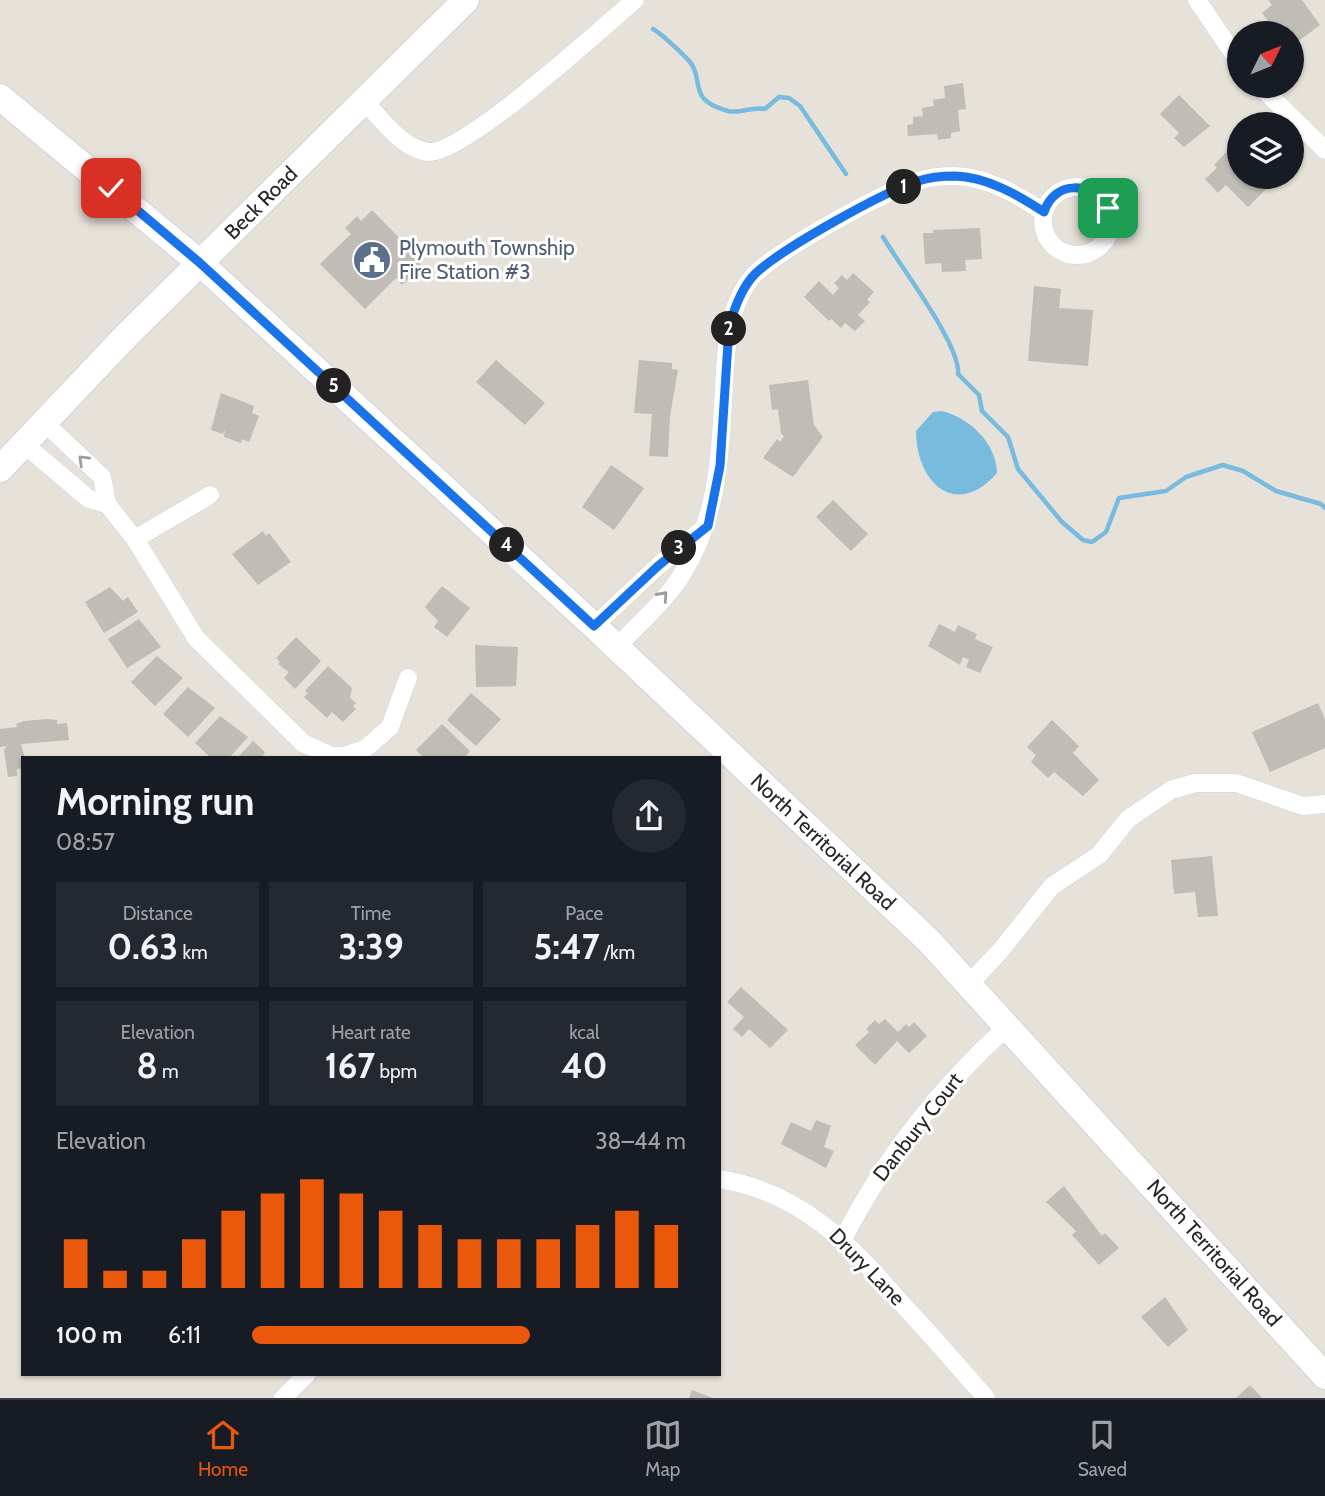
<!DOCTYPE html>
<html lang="en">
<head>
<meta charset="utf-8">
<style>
  body { margin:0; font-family:Cabin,sans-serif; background:#242831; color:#f1f3f6; height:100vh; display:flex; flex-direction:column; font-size:26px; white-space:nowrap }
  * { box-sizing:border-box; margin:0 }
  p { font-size:23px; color:#9ea1a6 }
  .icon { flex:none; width:38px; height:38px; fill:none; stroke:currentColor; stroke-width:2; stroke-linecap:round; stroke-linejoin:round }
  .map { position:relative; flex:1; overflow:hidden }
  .drawer { position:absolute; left:21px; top:756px; width:700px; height:620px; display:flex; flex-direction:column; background:#171b24; border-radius:0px; box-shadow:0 2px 5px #0004 }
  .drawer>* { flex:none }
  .needle { width:46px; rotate:47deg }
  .fabs { position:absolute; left:1227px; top:21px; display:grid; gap:14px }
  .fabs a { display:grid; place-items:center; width:77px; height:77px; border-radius:50%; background:#171b24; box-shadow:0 2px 5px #0004; font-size:35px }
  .pin { position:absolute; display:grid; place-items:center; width:60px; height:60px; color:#fff; margin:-30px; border-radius:14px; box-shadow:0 4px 10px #0006 }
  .km { position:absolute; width:35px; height:35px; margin:-18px; border-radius:50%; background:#222; color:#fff; font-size:19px; line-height:35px; text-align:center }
  .round { display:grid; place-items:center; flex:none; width:74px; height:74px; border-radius:37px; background:#242831 }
  .headline { display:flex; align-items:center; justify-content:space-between; height:119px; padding:0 35px }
  h1 { font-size:38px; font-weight:700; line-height:52px }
  .stats { display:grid; grid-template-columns:repeat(3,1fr); gap:10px; height:119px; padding:7px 35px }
  .stats div { display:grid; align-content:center; border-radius:0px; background:#242831; text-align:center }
  .stats b { font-size:35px; font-weight:700 }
  .stats small { font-size:19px; font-weight:400 }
  .stats p { font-size:19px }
  .chart { height:196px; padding:14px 35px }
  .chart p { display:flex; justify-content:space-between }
  .chart svg { width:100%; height:126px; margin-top:7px; stroke:#ea580c; stroke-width:6 }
  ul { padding:0 35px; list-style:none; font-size:23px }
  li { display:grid; grid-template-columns:112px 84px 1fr; align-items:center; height:52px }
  li i { height:18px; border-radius:9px; background:#ea580c }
  .tabs { display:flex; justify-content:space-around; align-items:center; height:98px; border-top:2px solid #363941; background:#171b24; font-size:19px; color:#9ea1a6 }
  .tabs a { display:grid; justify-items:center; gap:4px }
  .tabs .selected { color:#ea580c }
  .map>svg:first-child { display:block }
  .water { fill:#78bbde }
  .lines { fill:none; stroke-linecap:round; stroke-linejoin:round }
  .stream { stroke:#78bbde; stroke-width:4.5 }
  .building { fill:#c0bcb6 }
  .minor-casing { stroke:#cfd1de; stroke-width:19 }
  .secondary-casing { stroke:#cfd1de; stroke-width:28 }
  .minor { stroke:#fff; stroke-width:18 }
  .secondary { stroke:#fff; stroke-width:26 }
  .oneway { stroke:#9d9d9d }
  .route-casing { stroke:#fff; stroke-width:14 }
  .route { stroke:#1a73e8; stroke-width:9 }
  .labels { text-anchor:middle; stroke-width:6; stroke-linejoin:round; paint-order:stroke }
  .street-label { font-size:21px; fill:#262626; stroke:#fff }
  .service-label { font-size:21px; fill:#4e5e75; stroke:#fff; text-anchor:start }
</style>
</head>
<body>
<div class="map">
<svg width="1325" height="1398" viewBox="0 0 1325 1398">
  <rect width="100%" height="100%" fill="#e7e2d9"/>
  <path class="water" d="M942 411C970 418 996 443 997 473 956 520 916 483 916 431L933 412Z"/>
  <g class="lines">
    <g class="stream">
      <path d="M653 29C662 34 683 54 690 62 705 80 686 100 728 111 742 114 751 106 765 109L779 97 789 98 800 106 846 174"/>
      <path d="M883 237C900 266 961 345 958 374L979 395 982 411 1008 437 1018 469 1062 522 1083 540 1092 542 1106 532 1119 498 1166 491 1186 477 1223 465 1243 471 1276 491 1321 504 1325 508"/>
    </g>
  </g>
  <g class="building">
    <path d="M1268 0H1302L1320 25 1292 46V33H1281L1277 23 1272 26 1262 13 1272 5Z"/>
    <path d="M963 83 966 109 958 110 960 131 951 133V138L938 140 937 134 908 136 907 125 913 124V117L923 116 922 108 934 106 933 100 945 98 944 86Z"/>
    <path d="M1179 95 1210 126 1184 147 1174 138 1179 133 1160 114Z"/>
    <path d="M1231 147 1239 155V177H1254L1266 189 1248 207 1226 185 1218 193 1205 179 1217 168 1214 165Z"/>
    <path d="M372 210 420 259 417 261 426 270 419 277 412 270 409 273 411 276 402 285 396 278 365 309 320 264 351 234 345 228 357 216 361 221Z"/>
    <path d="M980 228 982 259 965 260 966 271 942 272 941 263 925 264 923 233H933V230Z"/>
    <path d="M853 273 874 292 867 300 870 302 858 315 865 321 855 331 845 323 841 328 831 319 829 321 804 297 819 281 833 295 839 288 834 283 842 275 847 280Z"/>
    <path d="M1034 286 1061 289 1059 308 1093 310 1088 366 1028 361Z"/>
    <path d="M496 360 545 403 525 425 476 382Z"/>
    <path d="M639 360 672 363V369L678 370 670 416 668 457 649 456 652 414 634 413Z"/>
    <path d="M808 380 814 425 823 437 793 477 763 458 777 439 780 442 784 436 781 433 778 409 772 410 769 385Z"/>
    <path d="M221 393 254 406 252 413 259 416 249 442 242 439 241 443 224 437 225 429 223 434 211 430Z"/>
    <path d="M611 465 644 488 614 530 582 507Z"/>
    <path d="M833 500 868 534 851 551 816 517Z"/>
    <path d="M263 531 266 536 269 533 291 562 258 585 232 554Z"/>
    <path d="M442 586 470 608 447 637 434 627 438 621 425 607Z"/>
    <path d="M110 587 123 601 128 597 138 612 104 633 85 602Z"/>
    <path d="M139 619 161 647 127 668 108 639Z"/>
    <path d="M939 624 955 632 958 625 977 634 975 639 993 647 980 673 966 667 969 660 963 657 960 665 928 646Z"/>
    <path d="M296 637 321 661 295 689 284 678 289 672 278 664 280 662 276 658Z"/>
    <path d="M475 645 518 647 516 686 476 687Z"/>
    <path d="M157 656 183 678 155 706 131 682Z"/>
    <path d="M328 666 352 688 350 698 356 703 353 706 356 709 343 722 332 712 327 718 304 697 308 693 305 691Z"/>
    <path d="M188 687 215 708 188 737 163 714Z"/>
    <path d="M471 693 501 719 476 746 447 720Z"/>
    <path d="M1318 703 1325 719V748L1270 772 1252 732Z"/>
    <path d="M220 716 248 737 229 758H211L195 743Z"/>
    <path d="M47 719 57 720V724L67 723 69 740 21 744 25 758 23 768 17 769V776L8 777 4 750 7 746 0 747V729L17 727 16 724 24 721Z"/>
    <path d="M1052 720 1079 746 1073 753 1099 780 1083 796 1054 772 1048 778 1031 762 1036 755 1027 747Z"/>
    <path d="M442 724 470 751 464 758H424L416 750Z"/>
    <path d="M253 741 265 752 263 755 265 758H237Z"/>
    <path d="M1212 856 1218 916 1198 917 1195 892 1174 894 1171 860Z"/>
    <path d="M741 987 788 1030 770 1048 749 1029 742 1037 733 1029 744 1017 727 1002Z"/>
    <path d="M885 1019 898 1032 906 1024 909 1027 914 1022 927 1036 909 1053 897 1041 875 1065 855 1045 869 1032 866 1029 875 1020 879 1024Z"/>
    <path d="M816 1120 831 1126 824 1147 834 1151 826 1168 781 1144 791 1122 811 1131Z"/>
    <path d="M1064 1186 1102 1236 1105 1233 1119 1248 1099 1265 1072 1235 1076 1231 1046 1202Z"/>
    <path d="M1165 1297 1188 1330 1168 1347 1141 1317Z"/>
    <path d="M1250 1385 1262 1398H1236Z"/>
    <path d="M692 1390 713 1398H689Z"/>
  </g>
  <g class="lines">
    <defs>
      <g id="minor">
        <path d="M1197 0 1239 62"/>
        <path d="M1260 86 1325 150"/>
        <path d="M363 100C380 117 404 151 429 152 464 154 602 28 635 0"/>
        <circle cx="1077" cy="221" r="34"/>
        <path d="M46 424 102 477 107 504 135 539 196 638 303 743 331 756H343L365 749 390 727 408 678"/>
        <path d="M25 445 89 499 107 504"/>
        <path d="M135 539 210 495"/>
        <path d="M594 626 658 566 702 530"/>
        <path d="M617 647C639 623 668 599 684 571 730 496 718 410 729 327 734 309 741 288 755 274 780 249 883 192 918 181 930 177 943 176 955 176 987 177 1018 195 1044 212"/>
        <path d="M969 984 1001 950 1052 886 1099 855 1128 819 1171 790 1195 783H1236L1303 806 1325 804"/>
        <path d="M719 1179C802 1192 852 1246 904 1306 932 1336 959 1367 986 1398"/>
        <path d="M843 1239C885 1157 939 1088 1008 1026"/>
        <path d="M283 1398 307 1374"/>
      </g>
      <g id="secondary">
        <path d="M0 97 200 263 594 626 928 940 1325 1376"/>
        <path d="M0 469 125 337 466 0"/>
      </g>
    </defs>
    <use href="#minor" class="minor-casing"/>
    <use href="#secondary" class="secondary-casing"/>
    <use href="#minor" class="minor"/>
    <use href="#secondary" class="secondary"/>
  </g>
  <defs><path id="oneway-chevron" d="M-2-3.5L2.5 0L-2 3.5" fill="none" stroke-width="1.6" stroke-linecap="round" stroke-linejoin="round" transform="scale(1.75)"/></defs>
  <g class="oneway">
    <use href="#oneway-chevron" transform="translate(83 460) rotate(-136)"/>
    <use href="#oneway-chevron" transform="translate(663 596) rotate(-48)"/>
  </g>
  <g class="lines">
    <defs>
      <path id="route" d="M111 188 200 263 594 626 658 566 708 526 720 466 729 327C734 309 741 288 755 274 781 249 883 192 918 181 930 177 943 176 955 176 987 177 1018 195 1044 212 1055 179 1092 182 1108 208"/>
    </defs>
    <use href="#route" class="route-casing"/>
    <use href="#route" class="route"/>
  </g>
  <defs>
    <symbol id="civic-disc" viewBox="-11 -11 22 22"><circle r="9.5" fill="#5c6f8a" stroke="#fff"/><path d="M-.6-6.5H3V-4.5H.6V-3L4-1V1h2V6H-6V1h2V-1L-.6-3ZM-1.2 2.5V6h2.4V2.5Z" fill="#fff"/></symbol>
  </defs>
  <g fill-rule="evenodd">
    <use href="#civic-disc" x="350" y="238" width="44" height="44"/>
  </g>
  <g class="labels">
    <g class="street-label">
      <text transform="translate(261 203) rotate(-45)" y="7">Beck Road</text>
      <text transform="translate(823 842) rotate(43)" y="7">North Territorial Road</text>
      <text transform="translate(918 1127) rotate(-52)" y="7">Danbury Court</text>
      <text transform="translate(1214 1253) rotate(48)" y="7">North Territorial Road</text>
      <text transform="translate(867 1267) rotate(46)" y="7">Drury Lane</text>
    </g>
    <g class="service-label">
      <text x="399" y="255">Plymouth Township<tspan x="399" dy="24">Fire Station #3</tspan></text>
    </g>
  </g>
</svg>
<div class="fabs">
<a><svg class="needle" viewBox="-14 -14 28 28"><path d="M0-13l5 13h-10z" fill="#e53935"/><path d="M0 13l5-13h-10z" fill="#9ea1a6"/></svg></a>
<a><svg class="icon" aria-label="layers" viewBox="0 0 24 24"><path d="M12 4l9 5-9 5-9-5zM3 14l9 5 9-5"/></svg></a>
</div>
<div class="pin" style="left:1108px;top:208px;background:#1e9e55"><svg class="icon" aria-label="arrive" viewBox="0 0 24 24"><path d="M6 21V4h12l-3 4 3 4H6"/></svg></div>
<div class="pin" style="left:111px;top:188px;background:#d93025"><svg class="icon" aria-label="check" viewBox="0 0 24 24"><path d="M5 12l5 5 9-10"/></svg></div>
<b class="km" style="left:904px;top:187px">1</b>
<b class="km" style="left:729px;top:329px">2</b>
<b class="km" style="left:679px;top:548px">3</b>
<b class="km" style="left:507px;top:545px">4</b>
<b class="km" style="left:334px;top:386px">5</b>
<section class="drawer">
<div class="headline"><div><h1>Morning run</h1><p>08:57</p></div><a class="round"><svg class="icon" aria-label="share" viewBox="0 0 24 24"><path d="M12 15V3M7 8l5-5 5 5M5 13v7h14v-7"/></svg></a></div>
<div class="stats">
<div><p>Distance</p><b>0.63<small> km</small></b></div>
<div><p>Time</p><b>3:39</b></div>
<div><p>Pace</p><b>5:47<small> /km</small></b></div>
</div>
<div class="stats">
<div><p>Elevation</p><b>8<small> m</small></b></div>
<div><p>Heart rate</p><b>167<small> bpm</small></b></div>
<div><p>kcal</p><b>40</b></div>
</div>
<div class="chart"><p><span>Elevation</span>38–44 m</p>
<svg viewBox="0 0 160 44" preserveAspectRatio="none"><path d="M5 44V27M15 44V38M25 44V38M35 44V27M45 44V17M55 44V11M65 44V6M75 44V11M85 44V17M95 44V22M105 44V27M115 44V27M125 44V27M135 44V22M145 44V17M155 44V22"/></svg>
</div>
<ul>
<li><b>100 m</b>6:11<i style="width:64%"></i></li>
</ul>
</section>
</div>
<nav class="tabs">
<a class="selected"><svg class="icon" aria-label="home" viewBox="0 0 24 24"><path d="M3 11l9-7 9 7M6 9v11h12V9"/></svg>Home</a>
<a><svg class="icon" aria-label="map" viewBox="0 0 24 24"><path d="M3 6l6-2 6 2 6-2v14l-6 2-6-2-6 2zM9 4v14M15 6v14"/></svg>Map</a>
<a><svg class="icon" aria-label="saved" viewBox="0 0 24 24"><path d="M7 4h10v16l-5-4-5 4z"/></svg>Saved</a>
</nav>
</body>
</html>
